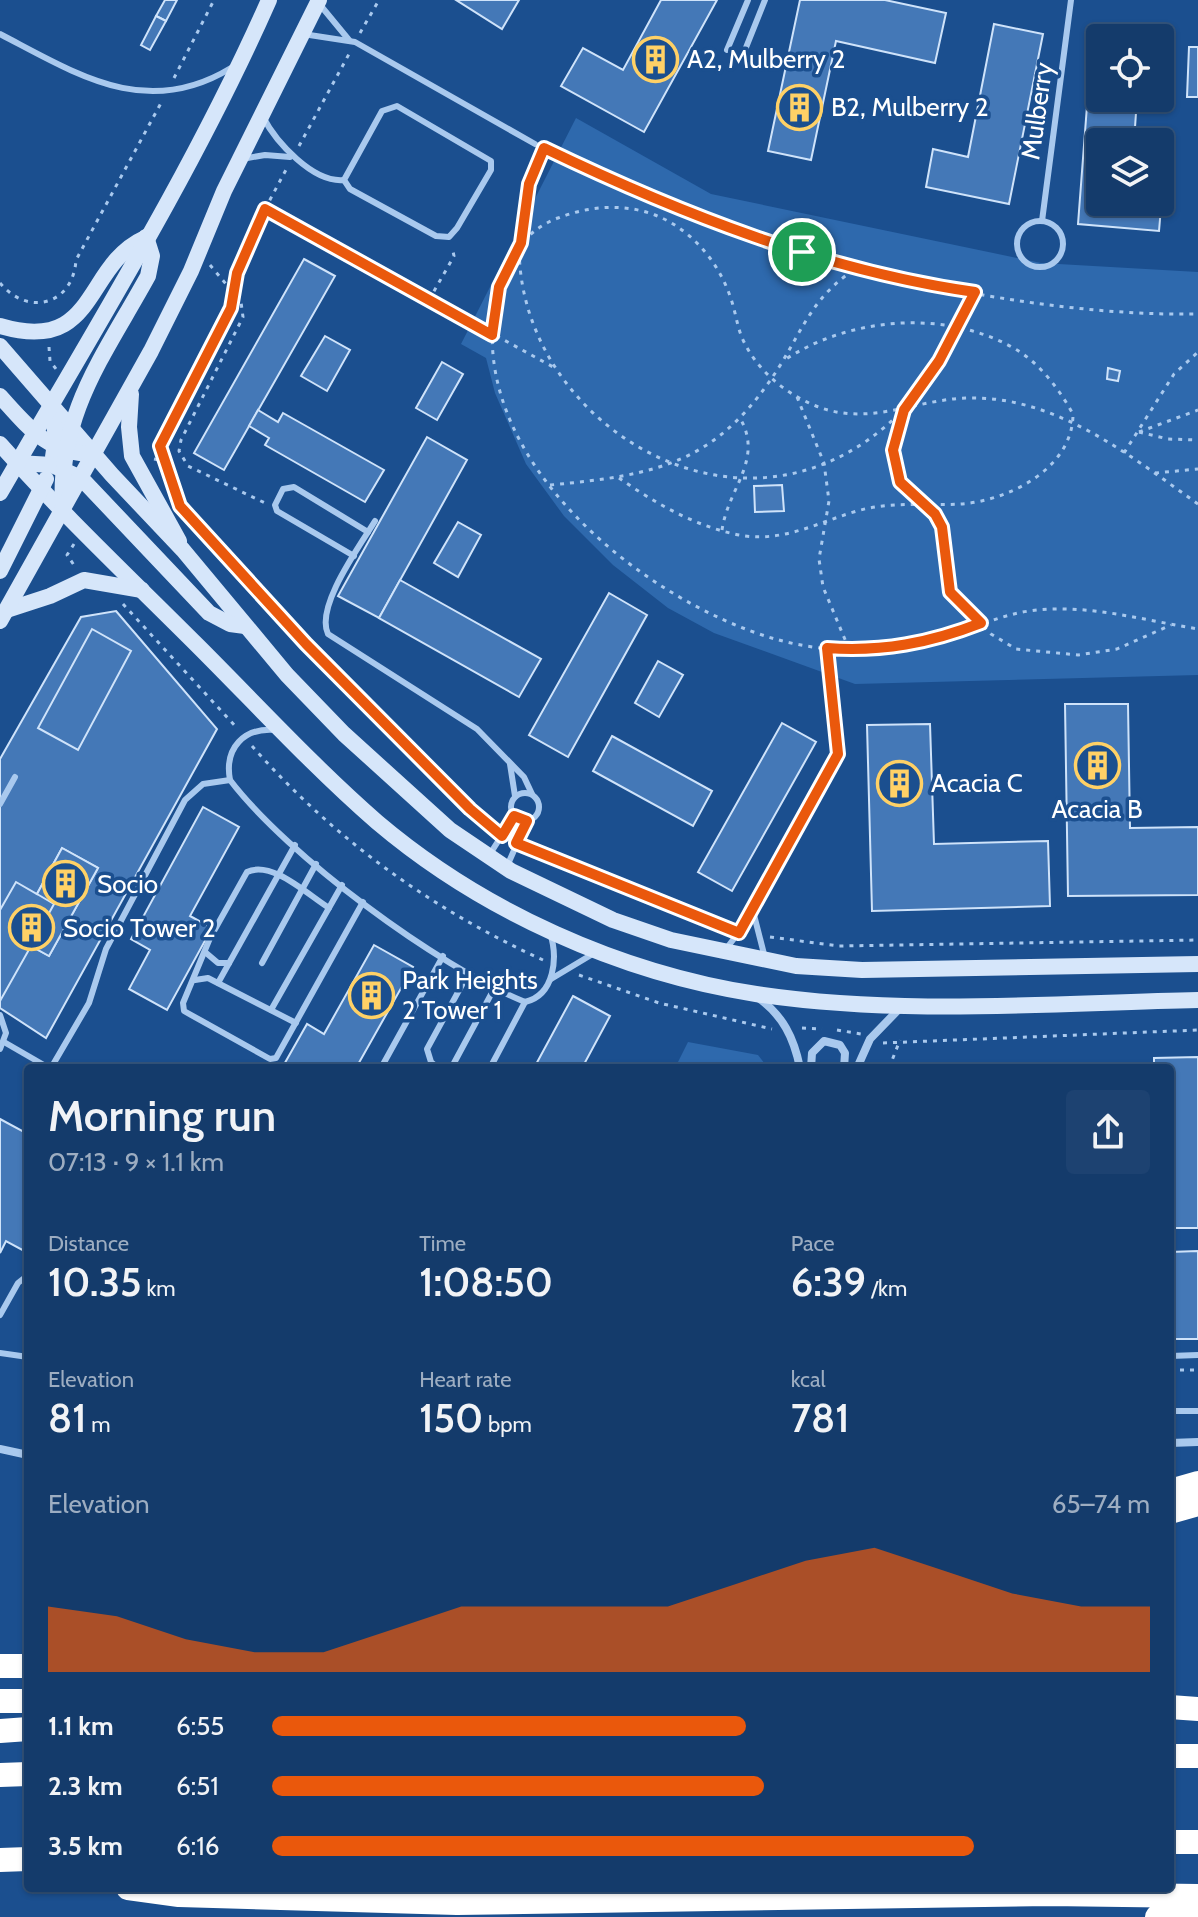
<!DOCTYPE html>
<html lang="en">
<head>
<meta charset="utf-8">
<style>
  body { margin:0; font-family:Cabin,sans-serif; background:#1d4271; color:#f1f3f6; height:100vh; display:flex; flex-direction:column; font-size:30px; white-space:nowrap }
  * { box-sizing:border-box; margin:0 }
  p { font-size:26px; color:#9dadc1 }
  .icon { flex:none; width:44px; height:44px; fill:none; stroke:currentColor; stroke-width:2; stroke-linecap:round; stroke-linejoin:round }
  .map { position:relative; flex:1; overflow:hidden }
  .panel { position:absolute; left:24px; top:1064px; width:1150px; height:828px; display:flex; flex-direction:column; background:#143b6b; border-radius:8px; box-shadow:0 2px 6px #0004,0 0 0 2px #33557e }
  .panel>* { flex:none }
  .buttons { position:absolute; left:1086px; top:24px; display:grid; gap:16px }
  .buttons a { display:grid; place-items:center; width:88px; height:88px; border-radius:8px; background:#143b6b; box-shadow:0 2px 6px #0004,0 0 0 2px #33557e; font-size:40px }
  .pin { position:absolute; display:grid; place-items:center; width:68px; height:68px; color:#fff; margin:-34px; border:4px solid #fff; border-radius:50%; box-shadow:0 2px 8px #0007 }
  .round { display:grid; place-items:center; flex:none; width:84px; height:84px; border-radius:8px; background:#1d4271 }
  .summary { display:flex; align-items:center; justify-content:space-between; height:136px; padding:0 24px }
  h1 { font-size:44px; font-weight:600; line-height:60px }
  .figures { display:grid; grid-template-columns:repeat(3,1fr); gap:12px; height:136px; padding:8px 24px }
  .figures div { display:grid; align-content:center }
  .figures b { font-size:40px; font-weight:600 }
  .figures small { font-size:22px; font-weight:400 }
  .figures p { font-size:22px }
  .chart { height:224px; padding:16px 24px }
  .chart p { display:flex; justify-content:space-between }
  .chart svg { width:100%; height:144px; margin-top:8px; fill:#ea580c; opacity:.7 }
  ul { padding:0 24px; list-style:none; font-size:26px }
  li { display:grid; grid-template-columns:128px 96px 1fr; align-items:center; height:60px }
  li i { height:20px; border-radius:10px; background:#ea580c }
  .map>svg:first-child { display:block }
  .green { fill:#2e69ad }
  .building { fill:#4478b7; stroke:#cfe3fa; stroke-width:2 }
  .lines { fill:none; stroke-linecap:round; stroke-linejoin:round }
  .path { stroke:#a9c9ee; stroke-width:3; stroke-dasharray:4 6; stroke-linecap:butt }
  .lane { stroke:#a9c9ee; stroke-width:6 }
  .street { stroke:#a9c9ee; stroke-width:8 }
  .secondary { stroke:#d6e6fa; stroke-width:16 }
  .highway { stroke:#fff; stroke-width:24 }
  .route-casing { stroke:#fff; stroke-width:16 }
  .route { stroke:#ea580c; stroke-width:10 }
  .labels { text-anchor:middle; stroke-width:7; stroke-linejoin:round; paint-order:stroke }
  .poi-label { font-size:26px; fill:#fff; stroke:#1b4f8f; text-anchor:start }
  .street-label { font-size:26px; fill:#fff; stroke:#1b4f8f }
</style>
</head>
<body>
<div class="map">
<svg width="1198" height="1917" viewBox="0 0 1198 1917">
  <rect width="100%" height="100%" fill="#1b4f8f"/>
  <g class="green">
    <path d="M576 118 711 194 1041 263 1198 272V675L855 684 714 633 668 608 613 565 564 516 526 464 495 393 486 358 461 344Z"/>
    <path d="M688 1042 758 1055 768 1068H675Z"/>
  </g>
  <g class="building">
    <path d="M165 0H177L166 21 156 16Z"/>
    <path d="M456 0H519L502 29Z"/>
    <path d="M661 0H717L644 132 561 86 583 48 623 70Z"/>
    <path d="M800 0H885L946 13 935 63 836 41 811 160 768 151Z"/>
    <path d="M156 16 166 21 150 50 141 45Z"/>
    <path d="M994 24 1043 34 1009 204 926 187 933 149 968 157Z"/>
    <path d="M1092 40 1100 41V98H1137L1134 142H1100V202H1160L1163 184 1159 231 1078 224Z"/>
    <path d="M1189 47H1198V97H1187Z"/>
    <path d="M304 259 335 276 224 470 194 453Z"/>
    <path d="M325 336 350 350 327 391 301 376Z"/>
    <path d="M442 362 463 374 437 420 416 408Z"/>
    <path d="M1108 368 1120 371 1118 381 1107 379Z"/>
    <path d="M258 410 278 422 283 413 384 470 365 502 265 445 269 438 249 426Z"/>
    <path d="M427 437 467 460 379 618 338 596Z"/>
    <path d="M782 485 784 511 755 512 754 486Z"/>
    <path d="M458 522 481 535 458 577 434 563Z"/>
    <path d="M400 580 541 659 519 697 379 618Z"/>
    <path d="M609 593 647 615 568 757 529 735Z"/>
    <path d="M116 611 217 729 46 1038 0 1008V759L81 617Z"/>
    <path d="M92 629 131 651 78 750 38 728Z"/>
    <path d="M658 661 683 675 659 717 635 703Z"/>
    <path d="M1065 704H1128L1130 828 1198 827V895L1068 896Z"/>
    <path d="M782 723 816 742 732 891 698 872Z"/>
    <path d="M930 724 934 844 1048 841 1050 906 872 911 867 725Z"/>
    <path d="M612 736 712 791 693 826 593 771Z"/>
    <path d="M203 807 239 827 190 916 212 928 167 1010 129 989 150 950 131 939Z"/>
    <path d="M62 848 98 868 49 956 31 946 0 1001V910L16 882 37 894Z"/>
    <path d="M62 848 98 868 49 956 31 946 54 904 37 894Z"/>
    <path d="M374 945 413 967 356 1068H282L307 1024 324 1034Z"/>
    <path d="M573 996 610 1016 582 1068H534Z"/>
    <path d="M1198 1057V1228H1170V1068H1154V1058Z"/>
    <path d="M0 1119 28 1134V1253L6 1241 0 1253Z"/>
    <path d="M1198 1251V1339H1170V1252Z"/>
  </g>
  <g class="lines">
    <g class="path">
      <path d="M360 33 379 0"/>
      <path d="M174 78 214 0"/>
      <path d="M299 146 349 54"/>
      <path d="M546 149C580 165 614 184 650 199 807 265 1027 317 1198 314"/>
      <path d="M541 154C438 370 723 594 903 410 936 377 954 332 975 292"/>
      <path d="M265 209 288 166"/>
      <path d="M210 265 241 302 243 317 181 440 179 451 188 466 265 503"/>
      <path d="M0 283C28 317 73 305 76 260L161 103"/>
      <path d="M429 300 454 256 452 247"/>
      <path d="M49 347 50 361 56 369"/>
      <path d="M797 397 824 463 829 501 819 559 823 587 849 649"/>
      <path d="M904 410 893 450 900 482 935 514 942 527 950 592 991 634 1016 649 1078 655 1117 649 1171 625"/>
      <path d="M1139 432 1198 410"/>
      <path d="M1139 432 1168 439 1198 440"/>
      <path d="M1124 453 1174 374 1198 352"/>
      <path d="M154 459 164 461 180 506 306 644 493 829"/>
      <path d="M164 461 160 446 163 437 231 308 237 273 265 209 555 368"/>
      <path d="M1155 473 1198 469"/>
      <path d="M619 478C656 504 700 529 745 536 787 541 819 522 857 511 891 501 926 506 960 504 1009 501 1073 468 1073 414 1059 389 1041 365 1017 350 947 308 848 317 783 361"/>
      <path d="M550 485C659 475 719 463 781 364 806 322 816 293 860 266"/>
      <path d="M1198 504C1129 455 1055 395 966 398 913 400 869 427 816 406 786 394 758 371 744 342 737 328 736 313 731 299 719 262 691 229 655 215 623 203 589 206 558 218 523 231 503 263 496 299 464 457 641 600 775 639 832 655 896 654 952 635 978 626 1002 615 1029 611 1086 603 1142 620 1198 629"/>
      <path d="M722 530C728 488 764 460 740 418"/>
      <path d="M74 544 67 555 76 568"/>
      <path d="M123 604 237 728"/>
      <path d="M827 648 838 754 830 770"/>
      <path d="M252 746C334 839 431 909 543 960"/>
      <path d="M528 847 728 929"/>
      <path d="M770 937 839 946 1198 940"/>
      <path d="M579 975 659 1003 772 1029"/>
      <path d="M802 1028 822 1029"/>
      <path d="M837 1030 861 1034"/>
      <path d="M883 1043 1198 1030"/>
      <path d="M889 1068 900 1040"/>
      <path d="M1170 1370H1198"/>
    </g>
    <g class="lane">
      <path d="M321 6 349 40"/>
      <path d="M0 34C77 74 146 120 231 68"/>
      <path d="M303 34 355 42 535 144"/>
      <path d="M727 50 748 0"/>
      <path d="M743 55 765 0"/>
      <path d="M397 106 491 161V170L457 228 449 237 436 236 350 189 344 180 382 111Z"/>
      <path d="M263 117C276 142 313 183 344 180"/>
      <path d="M242 159 265 155 290 157"/>
      <circle cx="1040" cy="244" r="23"/>
      <path d="M1042 221 1071 0"/>
      <path d="M375 521C359 547 315 607 328 634L477 729 524 777 532 794"/>
      <path d="M354 556 277 511 275 505 283 489 294 487 368 532"/>
      <path d="M276 730C244 727 224 748 230 780 288 856 437 966 525 1002 555 995 558 957 550 933"/>
      <path d="M510 764 515 796"/>
      <circle cx="525" cy="807" r="14"/>
      <path d="M0 804 15 777"/>
      <path d="M490 854 514 816"/>
      <path d="M508 864 527 821"/>
      <path d="M329 908C308 895 272 860 247 872L210 938 183 1003 184 1011 270 1059 276 1058 363 902"/>
      <path d="M753 911 765 958"/>
      <path d="M726 949 746 923 825 781"/>
      <path d="M205 952 218 963H229"/>
      <path d="M262 963 316 864"/>
      <path d="M551 979 596 952"/>
      <path d="M195 980 208 978 296 1023"/>
      <path d="M218 983 295 845"/>
      <path d="M271 1010 342 885"/>
      <path d="M0 1015 6 1033 0 1049"/>
      <path d="M4 1042 49 1068"/>
      <path d="M454 1063 495 987"/>
      <path d="M51 1068 89 1003 106 949 185 800 203 784 230 780"/>
      <path d="M381 1068 443 956"/>
      <path d="M438 1068 431 1062 427 1049 469 972"/>
      <path d="M490 1068 525 1002"/>
      <path d="M0 1315 18 1283 28 1275"/>
      <path d="M0 1353 28 1357"/>
      <path d="M1170 1356 1198 1355"/>
      <path d="M1170 1411H1198"/>
    </g>
    <g class="street">
      <path d="M757 997C783 1015 794 1038 800 1068"/>
      <path d="M811 1068 812 1053 824 1041 840 1045 845 1053 844 1068"/>
      <path d="M857 1068 870 1039 900 1008"/>
      <path d="M1170 1443 1198 1442"/>
      <path d="M0 1449 28 1455"/>
    </g>
    <g class="secondary">
      <path d="M0 326C98 355 83 266 145 238"/>
      <path d="M0 346 112 475 183 550 287 675 344 734 450 830 511 871 613 920 671 940 796 966 862 970 1198 964"/>
      <path d="M131 394 129 427 132 456 179 541"/>
      <path d="M0 396C28 427 48 454 94 454"/>
      <path d="M51 405 56 437 53 457"/>
      <path d="M0 444C62 514 131 579 197 645 256 704 314 767 377 822 482 911 620 973 756 994 901 1016 1052 1003 1198 1000"/>
      <path d="M18 463 52 465 81 478 209 613 230 624 245 626"/>
      <path d="M0 493C93 332 194 170 269 0"/>
      <path d="M63 510C57 414 104 356 148 276L152 256 146 237"/>
      <path d="M0 571 46 479"/>
      <path d="M7 610 50 596 84 580 142 590"/>
      <path d="M0 621 151 351 191 271 224 191 319 0"/>
    </g>
    <g class="highway">
      <path d="M1170 1491 1198 1483"/>
      <path d="M1170 1512 1198 1504"/>
      <path d="M0 1666H28"/>
      <path d="M0 1701H28"/>
      <path d="M1170 1707 1198 1709"/>
      <path d="M0 1731 28 1729"/>
      <path d="M1170 1756H1198"/>
      <path d="M0 1775 28 1774"/>
      <path d="M1170 1842H1198"/>
      <path d="M0 1860 28 1859"/>
      <path d="M128 1888 179 1895 457 1903 1049 1894 1198 1896"/>
      <path d="M1157 1917 1198 1913"/>
    </g>
  </g>
  <g class="lines">
    <defs>
      <path id="route" d="M544 148C679 213 826 271 975 292L939 361 904 410 893 450 900 482 935 514 942 527 950 592 981 623C930 643 882 652 827 648L838 754 739 933 516 843 527 821 514 816 502 836 470 809 306 644 180 506 160 446 231 308 237 273 265 209 492 335 499 287 521 243 529 184Z"/>
    </defs>
    <use href="#route" class="route-casing"/>
    <use href="#route" class="route"/>
  </g>
  <defs>
    <symbol id="building-ring" viewBox="-11 -11 22 22"><circle r="9.5" fill="#1b4f8f" stroke="#ffd166" stroke-width="1.5"/><path d="M-4-6H4V6H1V3H-1V6H-4ZM-2.5-4.3h1.7v1.8h-1.7ZM.8-4.3h1.7v1.8H.8ZM-2.5-1h1.7V.8h-1.7ZM.8-1h1.7V.8H.8Z" fill="#ffd166"/></symbol>
  </defs>
  <g fill-rule="evenodd">
    <use href="#building-ring" x="630" y="34" width="51" height="51"/>
    <use href="#building-ring" x="774" y="82" width="51" height="51"/>
    <use href="#building-ring" x="1072" y="740" width="51" height="51"/>
    <use href="#building-ring" x="874" y="758" width="51" height="51"/>
    <use href="#building-ring" x="40" y="858" width="51" height="51"/>
    <use href="#building-ring" x="6" y="902" width="51" height="51"/>
    <use href="#building-ring" x="346" y="970" width="51" height="51"/>
  </g>
  <g class="labels">
    <g class="poi-label">
      <text x="687" y="68">A2, Mulberry 2</text>
      <text x="831" y="116">B2, Mulberry 2</text>
      <text x="931" y="792">Acacia C</text>
      <text x="1097" y="818" text-anchor="middle">Acacia B</text>
      <text x="97" y="893">Socio</text>
      <text x="63" y="937">Socio Tower 2</text>
      <text x="402" y="989">Park Heights<tspan x="402" dy="30">2 Tower 1</tspan></text>
    </g>
    <g class="street-label">
      <text transform="translate(1037 111) rotate(-82)" y="9">Mulberry</text>
    </g>
  </g>
</svg>
<div class="buttons">
<a><svg class="icon" aria-label="locate" viewBox="0 0 24 24"><circle cx="12" cy="12" r="6"/><path d="M12 2v4M12 18v4M2 12h4M18 12h4"/></svg></a>
<a><svg class="icon" aria-label="layers" viewBox="0 0 24 24"><path d="M12 4l9 5-9 5-9-5zM3 14l9 5 9-5"/></svg></a>
</div>
<div class="pin" style="left:802px;top:252px;background:#1e9e55"><svg class="icon" aria-label="arrive" viewBox="0 0 24 24"><path d="M6 21V4h12l-3 4 3 4H6"/></svg></div>
<section class="panel">
<div class="summary"><div><h1>Morning run</h1><p>07:13 · 9 × 1.1 km</p></div><a class="round"><svg class="icon" aria-label="share" viewBox="0 0 24 24"><path d="M12 15V3M7 8l5-5 5 5M5 13v7h14v-7"/></svg></a></div>
<div class="figures">
<div><p>Distance</p><b>10.35<small> km</small></b></div>
<div><p>Time</p><b>1:08:50</b></div>
<div><p>Pace</p><b>6:39<small> /km</small></b></div>
</div>
<div class="figures">
<div><p>Elevation</p><b>81<small> m</small></b></div>
<div><p>Heart rate</p><b>150<small> bpm</small></b></div>
<div><p>kcal</p><b>781</b></div>
</div>
<div class="chart"><p><span>Elevation</span>65–74 m</p>
<svg viewBox="0 0 160 44" preserveAspectRatio="none"><path d="M0 44V24L10 27L20 34L30 38L40 38L50 31L60 24L70 24L80 24L90 24L100 17L110 10L120 6L130 13L140 20L150 24L160 24V44z"/></svg>
</div>
<ul>
<li><b>1.1 km</b>6:55<i style="width:54%"></i></li>
<li><b>2.3 km</b>6:51<i style="width:56%"></i></li>
<li><b>3.5 km</b>6:16<i style="width:80%"></i></li>
</ul>
</section>
</div>
</body>
</html>
